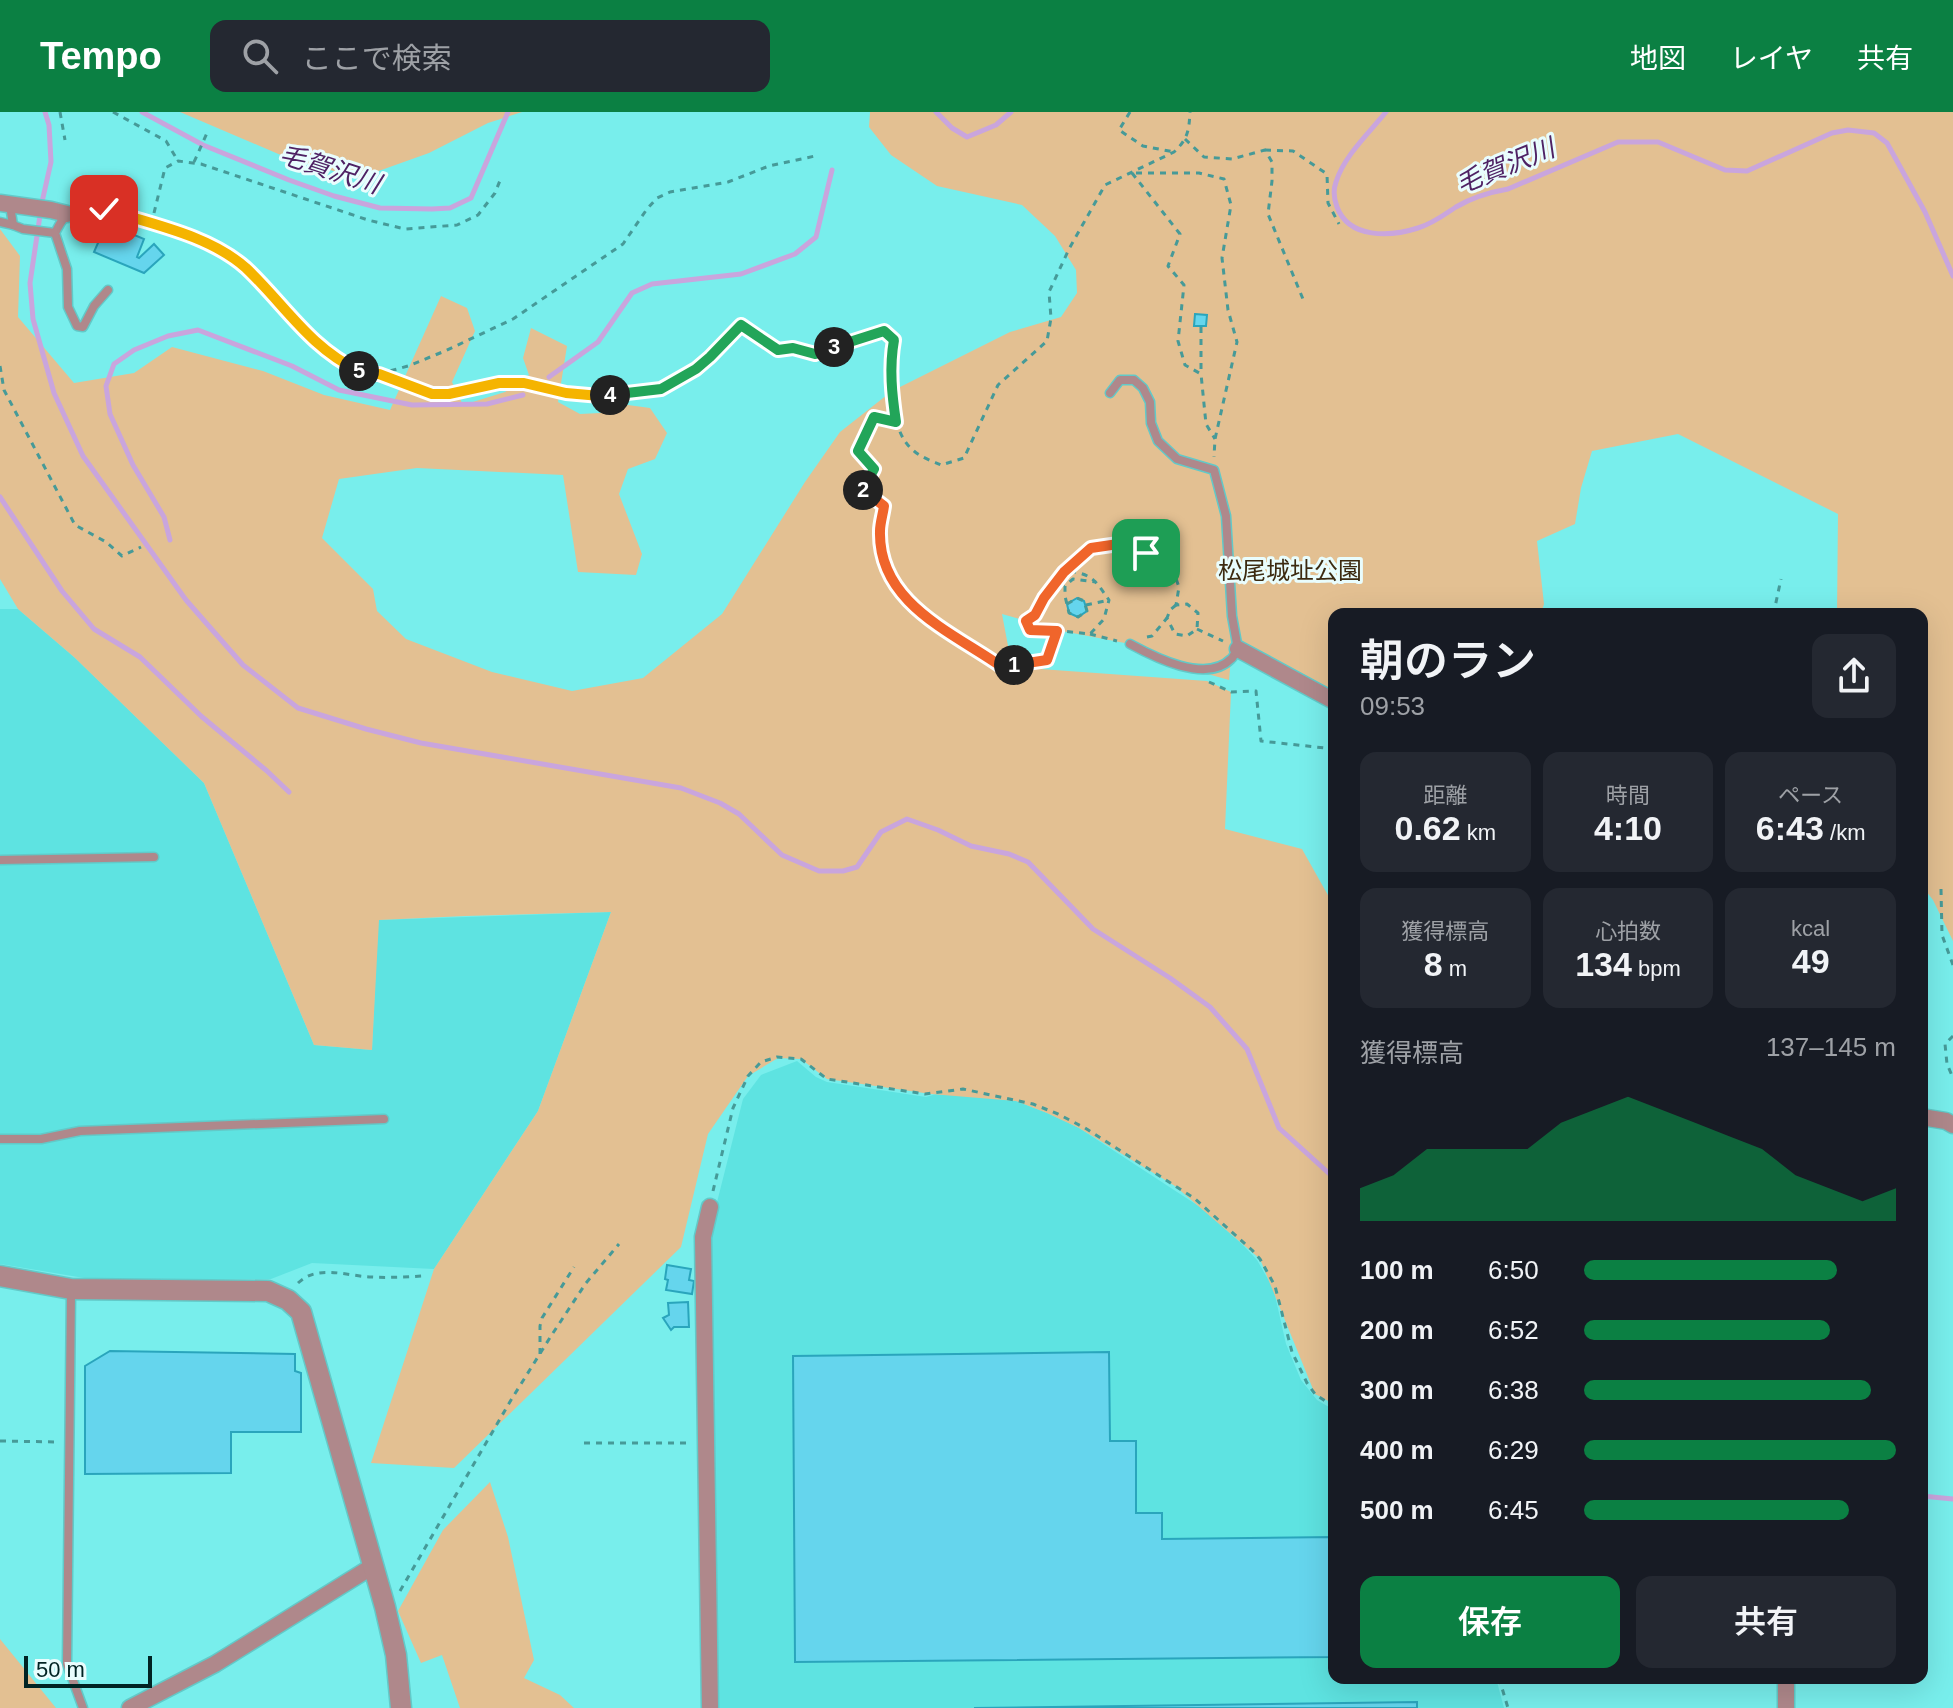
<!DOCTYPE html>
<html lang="ja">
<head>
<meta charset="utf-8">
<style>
  body { margin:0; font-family:Helvetica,"Noto Sans JP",sans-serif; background:#242831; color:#f1f3f6; height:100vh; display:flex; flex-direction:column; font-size:30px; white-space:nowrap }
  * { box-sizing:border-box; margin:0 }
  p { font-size:26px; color:#9ea1a6 }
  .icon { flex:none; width:44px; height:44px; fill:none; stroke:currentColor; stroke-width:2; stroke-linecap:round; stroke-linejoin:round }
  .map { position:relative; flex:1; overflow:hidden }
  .side { position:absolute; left:1328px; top:496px; width:600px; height:1076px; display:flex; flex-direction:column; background:#171b24; border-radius:16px; box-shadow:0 8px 32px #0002 }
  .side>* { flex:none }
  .scale { position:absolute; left:24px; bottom:20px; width:128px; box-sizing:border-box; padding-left:8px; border:4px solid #002323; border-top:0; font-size:22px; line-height:28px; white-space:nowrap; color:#002323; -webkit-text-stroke:6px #e9fdfd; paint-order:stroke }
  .pin { position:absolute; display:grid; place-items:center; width:68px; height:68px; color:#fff; margin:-34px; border-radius:16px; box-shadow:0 4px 12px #0006 }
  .km { position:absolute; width:40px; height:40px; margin:-20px; border-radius:50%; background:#222; color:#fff; font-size:22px; line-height:40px; text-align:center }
  .round { display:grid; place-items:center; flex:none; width:84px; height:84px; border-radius:16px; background:#242831 }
  .head { display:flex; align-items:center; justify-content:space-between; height:136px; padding:0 32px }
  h1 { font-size:44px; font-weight:600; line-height:60px }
  .figures { display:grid; grid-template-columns:repeat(3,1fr); gap:12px; height:136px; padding:8px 32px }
  .figures div { display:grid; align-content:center; border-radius:16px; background:#242831; text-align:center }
  .figures b { font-size:34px; font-weight:600 }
  .figures small { font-size:22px; font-weight:400 }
  .figures p { font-size:22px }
  .chart { height:224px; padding:16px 32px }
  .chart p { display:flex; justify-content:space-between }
  .chart svg { width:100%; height:144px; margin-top:8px; fill:#0b8043; opacity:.7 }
  .cta { display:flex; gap:16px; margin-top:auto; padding:16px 32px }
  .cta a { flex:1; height:92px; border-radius:16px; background:#0b8043; color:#fff; font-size:32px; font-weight:600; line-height:92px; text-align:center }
  .cta a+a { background:#242831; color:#f1f3f6 }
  ul { padding:0 32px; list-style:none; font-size:26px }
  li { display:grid; grid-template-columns:128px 96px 1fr; align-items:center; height:60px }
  li i { height:20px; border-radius:10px; background:#0b8043 }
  header { display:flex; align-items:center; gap:48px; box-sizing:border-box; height:112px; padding:0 40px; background:#0b8043; color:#fff }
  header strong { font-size:38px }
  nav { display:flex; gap:44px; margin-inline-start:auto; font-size:28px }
  .search { width:560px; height:72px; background:#242831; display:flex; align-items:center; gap:20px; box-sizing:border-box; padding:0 28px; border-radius:16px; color:#9ea1a6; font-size:30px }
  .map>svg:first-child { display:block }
  .built { fill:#5ee3e1 }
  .green { fill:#e3c092 }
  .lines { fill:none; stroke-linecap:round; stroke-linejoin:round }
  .stream { stroke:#c9a5dd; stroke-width:5 }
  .building { fill:#65d5ed; stroke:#2aa5bc; stroke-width:2 }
  .service-casing { stroke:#62c9c8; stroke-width:11 }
  .minor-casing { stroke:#62c9c8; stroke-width:19 }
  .tertiary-casing { stroke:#62c9c8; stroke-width:23 }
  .path { stroke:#469a98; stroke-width:3; stroke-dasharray:6 6; stroke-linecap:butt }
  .service { stroke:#af888b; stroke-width:8 }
  .minor { stroke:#af888b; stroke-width:16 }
  .tertiary { stroke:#af888b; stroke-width:20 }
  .split-1-casing { stroke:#fff; stroke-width:16 }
  .split-2-casing { stroke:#fff; stroke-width:16 }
  .split-3-casing { stroke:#fff; stroke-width:16 }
  .split-4-casing { stroke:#fff; stroke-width:16 }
  .split-5-casing { stroke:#fff; stroke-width:16 }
  .split-6-casing { stroke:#fff; stroke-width:16 }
  .split-1 { stroke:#f0652b; stroke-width:10 }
  .split-2 { stroke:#f0652b; stroke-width:10 }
  .split-3 { stroke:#22a559; stroke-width:10 }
  .split-4 { stroke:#22a559; stroke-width:10 }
  .split-5 { stroke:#f5b400; stroke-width:10 }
  .split-6 { stroke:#f5b400; stroke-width:10 }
  .labels { text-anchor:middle; stroke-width:6; stroke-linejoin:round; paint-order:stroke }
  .park-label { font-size:24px; fill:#3c2a10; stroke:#e9fdfd }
  .water-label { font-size:26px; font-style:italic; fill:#4f2264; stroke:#e9fdfd }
</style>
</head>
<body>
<header>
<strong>Tempo</strong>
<div class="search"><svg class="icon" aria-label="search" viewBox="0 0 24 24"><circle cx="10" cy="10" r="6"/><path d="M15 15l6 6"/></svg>ここで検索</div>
<nav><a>地図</a><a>レイヤ</a><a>共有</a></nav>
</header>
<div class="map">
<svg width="1953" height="1596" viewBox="0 0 1953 1596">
  <rect width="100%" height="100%" fill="#78eeec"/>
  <g class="built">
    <path d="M0 497H18L74 545 204 671 314 933 372 938 378 808 611 800 538 999 434 1157 312 1151 271 1167 96 1168 0 1152Z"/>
    <path d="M797 949 816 965 827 970 926 985 943 980 1016 989 1047 1001 1079 1016 1200 1095 1243 1133 1257 1148 1269 1169 1274 1179 1286 1232 1301 1268 1317 1288 1334 1298V1566H1496L1504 1596H716L708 1126 743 987 761 963Z"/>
  </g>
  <g class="green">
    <path d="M180 0H522L488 11 429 41 359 66 290 47Z"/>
    <path d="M870 0H1953V829L1933 788 1922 774V502H1837L1838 402 1678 322 1592 339 1581 376 1575 412 1537 429 1544 492 1541 502H1334V589L1238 537 1231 547 1229 568 1186 556 1130 532 1062 519 1002 502 1012 555 1207 569 1231 580 1225 717 1302 737 1334 794V1292L1315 1282 1260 1147 1175 1074 1079 1016 1047 1001 1016 989 931 982 827 967 801 947 778 946 748 964 708 1022 681 1135 454 1356 371 1351 434 1157 538 999 611 800 465 804 379 808 372 938 314 933 204 671 74 545 18 497 0 467V117L20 144 18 205 74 271 134 261 172 235 263 259 324 283 390 298 441 184 467 196 475 219 452 270 463 293 505 280 529 263 523 246 531 216 567 234 558 290 580 302 600 301 628 293 650 296 667 321 655 347 628 357 619 382 642 442 636 463 578 460 563 363 417 356 339 367 322 426 373 477 377 499 406 527 492 560 572 579 643 566 722 502 805 370 840 320 892 279 1010 220 1061 205 1077 181 1076 158 1055 124 1022 93 937 74 891 43 869 15Z"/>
    <path d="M490 1370 508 1425 534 1548 524 1566 560 1583 574 1596H460L442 1543 421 1551 398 1499 443 1418Z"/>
    <path d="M0 1527 56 1596H0Z"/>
  </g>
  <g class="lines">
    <g class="stream">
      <path d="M45 0 49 13 51 50 42 90 30 171 33 207 54 281 83 344 186 488 243 553 298 596 366 617 421 631 681 676 720 691 739 702 782 743 819 759H843L857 755 881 720 907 707 938 718 971 734 1009 742 1028 750 1093 817 1170 866 1210 895 1247 937 1279 1016 1334 1066"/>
      <path d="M142 0 203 33 289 68 334 84 380 96 432 97 450 96 471 86 508 0"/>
      <path d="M936 0 952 16 967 25 996 13 1011 0"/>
      <path d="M1386 0C1369 21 1344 44 1336 70 1333 78 1334 87 1337 95 1349 127 1390 125 1418 116 1432 112 1444 103 1456 95 1471 86 1491 80 1508 77L1618 30H1658L1725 58 1747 59 1832 21 1848 18 1874 21 1887 31 1925 100 1953 164"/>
      <path d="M549 265 598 230 632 181 652 172 741 162 795 142 816 125 832 58"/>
      <path d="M0 385 62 479 94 517 140 545 201 604 267 659 289 680"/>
      <path d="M170 428 164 405 133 353 110 302 106 274 114 252 134 238 168 224 198 218 292 254 339 278 412 293 487 292 523 283"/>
      <path d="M1922 1384 1953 1387"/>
    </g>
  </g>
  <g class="building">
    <path d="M113 114 144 127 137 145 139 146 154 132 164 143 144 161 94 140 101 124 108 127Z"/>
    <path d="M1195 202 1207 203 1206 214H1194Z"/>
    <path d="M1077 486 1084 489 1087 499 1078 505 1069 501 1067 492Z"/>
    <path d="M667 1153 691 1157 689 1168 694 1169 692 1182 666 1178 668 1168 665 1167Z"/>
    <path d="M688 1190 689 1215H674L671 1218 663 1206 669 1203 668 1191Z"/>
    <path d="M110 1239 295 1242V1259L301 1261V1320H231V1361L85 1362V1254Z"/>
    <path d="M1109 1240 1110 1329H1136V1401H1162V1427L1334 1425V1545L795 1550 793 1244Z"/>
    <path d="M1417 1590V1596H974Z"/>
  </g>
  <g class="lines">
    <defs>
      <g id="service">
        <path d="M10 93 13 113 23 117 55 121"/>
        <path d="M0 110 13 113"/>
        <path d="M108 178 94 194 83 215 77 214 68 195 67 157 55 121C59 114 63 104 70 101 94 86 178 121 206 130"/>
        <path d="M1110 281 1120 268H1134L1143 276 1150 290 1151 311 1158 329 1177 347 1214 358 1226 404 1232 504 1238 537C1237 538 1232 547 1231 547 1206 572 1154 545 1130 532"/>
        <path d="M0 748 154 745"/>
        <path d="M0 1027H41L80 1019 384 1007"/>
        <path d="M71 1180 67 1552 83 1596"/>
      </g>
      <g id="minor">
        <path d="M0 91 51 98 67 102"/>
        <path d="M1238 537 1334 589"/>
        <path d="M1922 1005 1946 1009 1953 1013"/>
        <path d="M1786 1566V1596"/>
        <path d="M130 1596 215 1552 373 1454"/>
        <path d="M710 1596 703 1125 710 1095"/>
      </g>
      <path id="tertiary" d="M0 1164 71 1177 268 1179 288 1188 301 1200 385 1495 396 1543 401 1596"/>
    </defs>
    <use href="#service" class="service-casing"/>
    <use href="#minor" class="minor-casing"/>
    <use href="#tertiary" class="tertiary-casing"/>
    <g class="path">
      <path d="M60 0 65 28"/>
      <path d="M113 0 166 29 178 49"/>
      <path d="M1130 0 1119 18 1143 34 1174 40"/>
      <path d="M1185 27 1204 45 1232 47 1265 38 1272 50V69L1268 102 1305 192"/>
      <path d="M1265 38 1293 39 1327 62 1328 91 1339 112"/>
      <path d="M194 50 207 21"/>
      <path d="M1132 61 1180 122 1168 154 1184 173 1178 229 1185 253 1201 262 1206 312 1215 327"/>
      <path d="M1136 61H1199L1224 67 1231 93 1222 146 1228 198 1237 230 1215 327 1214 345"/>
      <path d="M154 101 165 56 178 49 201 52 368 108 405 117 457 113 478 103 495 81 501 66"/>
      <path d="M216 136 244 155 297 212 329 242 357 258 366 262H379L432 282H449L499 271H524L566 281 600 284 661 277 696 257 710 245 741 213 778 238 793 236 815 242 884 219 894 228C889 256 888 319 913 338 920 345 932 349 941 353L964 346 998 273 1047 229 1051 206 1049 180 1069 137 1105 73 1174 40C1188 27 1189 18 1190 0"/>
      <path d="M1201 215V262"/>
      <path d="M0 254 4 278 75 413 106 430 122 444 141 435"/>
      <path d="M379 262 408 254 445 239 513 207 623 132 647 97 657 86 670 80 728 70 769 54 815 44"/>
      <path d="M896 310 874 305 858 339 874 357 862 379 884 394C882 402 880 411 880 419 878 491 952 520 1002 555L1047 548 1057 519"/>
      <path d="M1066 458 1091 436 1125 431 1161 449 1174 461 1179 475 1176 493 1187 492 1198 501 1197 517"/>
      <path d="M1070 459C1094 463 1096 470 1109 488L1104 507 1090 522 1042 517 1030 518 1026 509 1035 503 1044 486 1064 460Z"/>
      <path d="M1067 492 1077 486 1084 489 1087 499 1078 505 1069 501 1065 484V474L1073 467 1096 470"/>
      <path d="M1086 493 1109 488"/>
      <path d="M1176 493 1170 498 1167 506 1175 522 1187 524 1197 517"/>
      <path d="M1771 502 1775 495 1781 467"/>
      <path d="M1197 517 1223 529"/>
      <path d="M1090 522 1117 529"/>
      <path d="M1147 525 1152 524 1167 506"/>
      <path d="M1209 570 1231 580 1256 579 1261 629 1334 637"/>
      <path d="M1941 777 1942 823 1953 853"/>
      <path d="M1953 924 1945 932 1947 952 1953 966"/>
      <path d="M713 1079 733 996 748 964 761 950 777 945 801 947 827 967 925 982 963 977 1033 992 1058 1002 1085 1016 1194 1086 1252 1138 1260 1147 1275 1174 1292 1240 1307 1271 1315 1282 1334 1295"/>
      <path d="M298 1171C318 1152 346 1164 371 1165 388 1166 405 1165 422 1164"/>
      <path d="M540 1242V1214L542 1206 574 1155"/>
      <path d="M0 1329 58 1330"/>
      <path d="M584 1331H690"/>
      <path d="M400 1479 511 1288 551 1224 586 1171 619 1132"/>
      <path d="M1499 1566 1508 1596"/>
    </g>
    <use href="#service" class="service"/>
    <use href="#minor" class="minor"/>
    <use href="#tertiary" class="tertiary"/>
  </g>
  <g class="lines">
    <defs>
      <path id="split-1" d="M1014 553 1047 548 1057 519 1030 518 1026 509 1035 503 1044 486 1064 460 1091 436 1125 431 1146 441"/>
      <path id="split-2" d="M863 378 884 394C883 402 880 411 880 419 878 491 952 520 1002 555L1014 553"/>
      <path id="split-3" d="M834 235 884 219 894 228C889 256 892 283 896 310L874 305 858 339 874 357 863 378"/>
      <path id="split-4" d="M610 283 661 277 696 257 710 245 741 213 778 238 793 236 815 242 834 235"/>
      <path id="split-5" d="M359 259 366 262H379L432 282H449L499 271H524L566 281 600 284 610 283"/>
      <path id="split-6" d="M104 97C151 112 209 123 246 156 285 193 309 235 359 259"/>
    </defs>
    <use href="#split-1" class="split-1-casing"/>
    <use href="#split-2" class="split-2-casing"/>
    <use href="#split-3" class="split-3-casing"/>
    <use href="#split-4" class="split-4-casing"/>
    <use href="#split-5" class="split-5-casing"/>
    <use href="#split-6" class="split-6-casing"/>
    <use href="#split-1" class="split-1"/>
    <use href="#split-2" class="split-2"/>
    <use href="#split-3" class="split-3"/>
    <use href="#split-4" class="split-4"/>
    <use href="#split-5" class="split-5"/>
    <use href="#split-6" class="split-6"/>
  </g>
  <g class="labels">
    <g class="park-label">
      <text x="1290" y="467">松尾城址公園</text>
    </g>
    <g class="water-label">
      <text transform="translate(1505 54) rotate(-22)" y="9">毛賀沢川</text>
      <text transform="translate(330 57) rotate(18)" y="9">毛賀沢川</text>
    </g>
  </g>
</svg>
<div class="scale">50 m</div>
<div class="pin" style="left:1146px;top:441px;background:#1e9e55"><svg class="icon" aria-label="arrive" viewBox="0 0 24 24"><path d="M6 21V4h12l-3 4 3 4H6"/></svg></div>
<div class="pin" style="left:104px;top:97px;background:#d93025"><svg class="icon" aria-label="check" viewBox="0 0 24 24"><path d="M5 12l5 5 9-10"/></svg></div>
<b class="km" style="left:1014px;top:553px">1</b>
<b class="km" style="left:863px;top:378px">2</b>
<b class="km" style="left:834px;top:235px">3</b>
<b class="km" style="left:610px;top:283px">4</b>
<b class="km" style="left:359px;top:259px">5</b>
<section class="side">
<div class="head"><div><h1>朝のラン</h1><p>09:53</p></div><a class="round"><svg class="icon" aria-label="share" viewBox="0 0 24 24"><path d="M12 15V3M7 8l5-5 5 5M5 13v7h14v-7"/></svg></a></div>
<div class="figures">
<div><p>距離</p><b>0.62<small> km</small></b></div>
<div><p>時間</p><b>4:10</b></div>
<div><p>ペース</p><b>6:43<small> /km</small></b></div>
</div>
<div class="figures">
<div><p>獲得標高</p><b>8<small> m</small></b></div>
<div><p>心拍数</p><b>134<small> bpm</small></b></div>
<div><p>kcal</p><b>49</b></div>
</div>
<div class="chart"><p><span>獲得標高</span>137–145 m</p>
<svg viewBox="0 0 160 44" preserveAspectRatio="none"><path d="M0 44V34L10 30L20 22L30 22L40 22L50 22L60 14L70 10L80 6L90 10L100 14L110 18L120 22L130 30L140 34L150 38L160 34V44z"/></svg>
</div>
<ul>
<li><b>100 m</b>6:50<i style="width:81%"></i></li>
<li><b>200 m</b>6:52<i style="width:79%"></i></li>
<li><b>300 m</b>6:38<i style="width:92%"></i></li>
<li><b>400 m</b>6:29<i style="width:100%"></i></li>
<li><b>500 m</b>6:45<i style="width:85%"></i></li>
</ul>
<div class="cta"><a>保存</a><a>共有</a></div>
</section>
</div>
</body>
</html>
